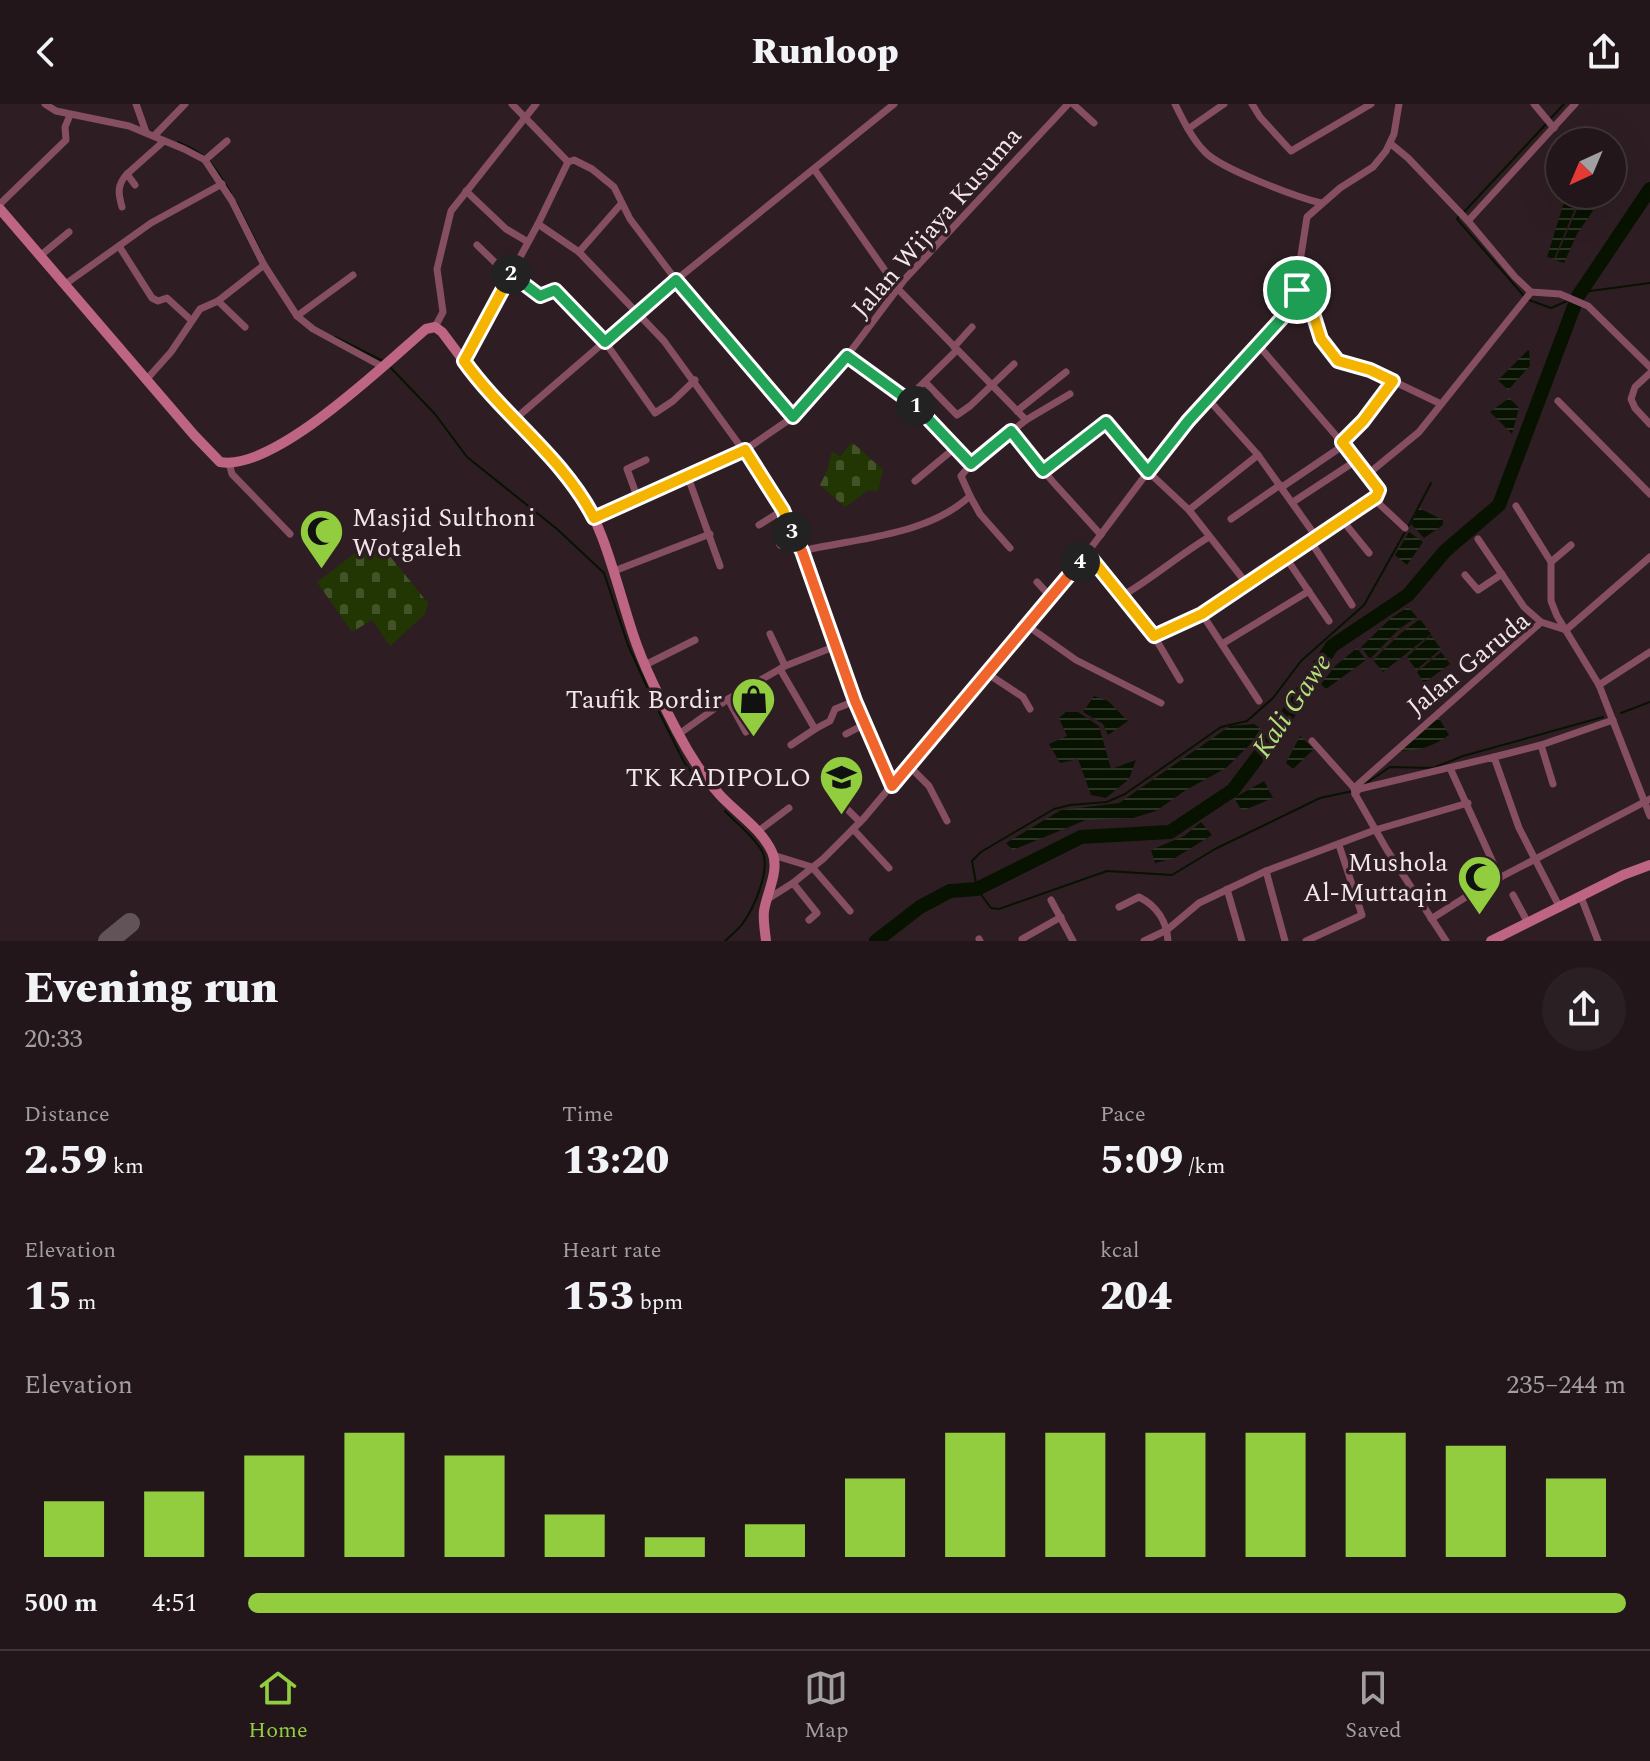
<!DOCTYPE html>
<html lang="en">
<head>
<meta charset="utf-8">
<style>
  body { margin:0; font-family:Spectral,serif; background:#2a1f23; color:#f1f3f6; height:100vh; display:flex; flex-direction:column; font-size:30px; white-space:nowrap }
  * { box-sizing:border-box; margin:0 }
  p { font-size:26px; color:#a29fa2 }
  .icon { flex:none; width:44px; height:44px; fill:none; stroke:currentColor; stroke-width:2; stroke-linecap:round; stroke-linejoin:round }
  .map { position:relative; height:837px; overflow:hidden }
  .sheet { display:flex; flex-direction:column; background:#22161a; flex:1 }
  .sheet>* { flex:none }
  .needle { width:52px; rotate:224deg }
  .tools { position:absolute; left:1546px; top:24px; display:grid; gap:16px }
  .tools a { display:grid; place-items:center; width:80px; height:80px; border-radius:50%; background:#22161a; box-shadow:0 8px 32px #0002,0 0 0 2px #3f3539; font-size:40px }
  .pin { position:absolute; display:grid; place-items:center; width:68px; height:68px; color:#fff; margin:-34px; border:4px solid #fff; border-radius:50%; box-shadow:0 2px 8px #0007 }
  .km { position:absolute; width:40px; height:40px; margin:-20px; border-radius:50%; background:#222; color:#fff; font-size:22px; line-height:40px; text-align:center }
  .round { display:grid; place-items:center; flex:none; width:84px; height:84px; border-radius:42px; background:#2a1f23 }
  .headline { display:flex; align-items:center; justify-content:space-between; height:136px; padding:0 24px }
  h1 { font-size:44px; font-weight:800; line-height:60px }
  .metrics { display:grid; grid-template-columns:repeat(3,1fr); gap:12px; height:136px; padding:8px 24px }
  .metrics div { display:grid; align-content:center }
  .metrics b { font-size:40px; font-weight:800 }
  .metrics small { font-size:22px; font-weight:400 }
  .metrics p { font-size:22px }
  .chart { height:224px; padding:16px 24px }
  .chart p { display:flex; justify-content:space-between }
  .chart svg { width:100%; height:144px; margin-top:8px; stroke:#91cd3f; stroke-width:6 }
  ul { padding:0 24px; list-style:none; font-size:26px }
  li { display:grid; grid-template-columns:128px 96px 1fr; align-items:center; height:60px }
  li i { height:20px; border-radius:10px; background:#91cd3f }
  header { display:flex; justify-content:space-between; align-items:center; height:104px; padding:0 24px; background:#22161a; font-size:36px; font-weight:800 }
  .dock { display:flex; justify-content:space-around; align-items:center; height:112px; border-top:2px solid #3f3539; background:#22161a; font-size:22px; color:#a29fa2 }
  .dock a { display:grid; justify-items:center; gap:4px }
  .dock .active { color:#91cd3f }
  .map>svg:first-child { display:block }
  .cemetery { fill:url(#cemetery-stones) }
  .water { fill:url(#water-rules) }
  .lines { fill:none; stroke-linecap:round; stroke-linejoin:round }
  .stream { stroke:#081200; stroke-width:2 }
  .river { stroke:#081200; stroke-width:14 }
  .taxiway { stroke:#625358; stroke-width:20 }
  .street { stroke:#864e61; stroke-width:7 }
  .secondary { stroke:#be6584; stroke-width:10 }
  .split-1-casing { stroke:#fff; stroke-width:16 }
  .split-2-casing { stroke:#fff; stroke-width:16 }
  .split-3-casing { stroke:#fff; stroke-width:16 }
  .split-4-casing { stroke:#fff; stroke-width:16 }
  .split-5-casing { stroke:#fff; stroke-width:16 }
  .split-1 { stroke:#22a559; stroke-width:10 }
  .split-2 { stroke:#22a559; stroke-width:10 }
  .split-3 { stroke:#f5b400; stroke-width:10 }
  .split-4 { stroke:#f0652b; stroke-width:10 }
  .split-5 { stroke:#f5b400; stroke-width:10 }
  .labels { text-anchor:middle; stroke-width:7; stroke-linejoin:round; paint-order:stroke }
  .street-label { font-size:26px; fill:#f1e6e9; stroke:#2e1e23 }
  .poi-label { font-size:26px; fill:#f1e6e9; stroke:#2e1e23; text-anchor:end }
  .water-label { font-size:28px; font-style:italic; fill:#b2e37a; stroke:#2e1e23 }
</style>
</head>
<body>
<header><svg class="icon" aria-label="back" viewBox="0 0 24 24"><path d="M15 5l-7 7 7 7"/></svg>Runloop<svg class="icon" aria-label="share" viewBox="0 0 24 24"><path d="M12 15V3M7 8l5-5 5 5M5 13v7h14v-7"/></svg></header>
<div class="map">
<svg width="1650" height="837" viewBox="0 0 1650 837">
  <defs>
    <pattern id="cemetery-stones" width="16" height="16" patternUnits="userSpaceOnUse" patternTransform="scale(2)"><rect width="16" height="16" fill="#223603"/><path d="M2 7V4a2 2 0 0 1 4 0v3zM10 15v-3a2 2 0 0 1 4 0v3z" fill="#435328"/></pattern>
    <pattern id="water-rules" width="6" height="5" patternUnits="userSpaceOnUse" patternTransform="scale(2)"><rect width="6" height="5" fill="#081200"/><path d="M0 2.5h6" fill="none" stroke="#2c3425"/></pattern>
  </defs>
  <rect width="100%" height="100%" fill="#2e1e23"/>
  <g class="cemetery">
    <path d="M852 338 883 366 878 387 869 386 845 403 820 381 827 367 832 347 840 353Z"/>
    <path d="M375 434 428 499 425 510 390 542 372 516 352 528 317 478Z"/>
  </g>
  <g class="water">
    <path d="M1587 90 1603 92 1577 130 1564 159 1555 156 1580 98Z"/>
    <path d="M1566 92 1578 97 1554 155 1547 153Z"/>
    <path d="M1529 245 1530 262 1508 286 1498 276Z"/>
    <path d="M1509 294 1519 304 1512 330 1490 308Z"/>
    <path d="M1419 404 1443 416V421L1424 434 1411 420Z"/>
    <path d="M1409 428 1423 438 1407 461 1395 451Z"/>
    <path d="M1408 503 1417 513 1399 525 1370 555 1361 543 1391 514Z"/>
    <path d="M1420 515 1431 530 1383 568 1373 556 1401 529Z"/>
    <path d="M1431 531 1441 545 1416 566 1407 553Z"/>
    <path d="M1357 544 1366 556 1326 585 1321 580 1335 562Z"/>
    <path d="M1441 548 1450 560 1424 579 1417 568Z"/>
    <path d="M1094 592 1108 597 1128 617 1108 631 1103 620 1083 608Z"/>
    <path d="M1066 608H1078L1099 622 1111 665 1136 656 1129 675 1106 694 1091 691 1078 655 1060 659 1049 640 1067 632 1059 614Z"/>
    <path d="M1439 614 1449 631C1433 643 1419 646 1400 647L1426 620Z"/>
    <path d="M1254 620 1264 627 1226 664 1186 686 1156 707 1133 714 1086 716 1013 746 1006 739 1061 706 1119 699 1230 622Z"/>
    <path d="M1300 632 1314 645 1293 665 1286 659Z"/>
    <path d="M1264 677 1273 694 1242 707 1234 694Z"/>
    <path d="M1201 718 1212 731 1175 754 1155 759 1151 746 1184 732Z"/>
  </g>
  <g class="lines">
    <g class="stream">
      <path d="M1551 14 1564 0"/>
      <path d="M178 38C211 52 213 61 231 89"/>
      <path d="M236 98 262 150"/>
      <path d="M1464 108 1547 19"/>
      <path d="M1459 112 1457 115 1524 192"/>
      <path d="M1576 193 1590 187 1650 179"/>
      <path d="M1529 196 1551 204 1567 197"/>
      <path d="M335 233 383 257"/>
      <path d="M391 264 435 310 467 353 557 425 604 469 628 541 652 594 684 658 701 681"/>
      <path d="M1408 423 1431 379"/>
      <path d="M1621 609 1650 598"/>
      <path d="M1362 682 1390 663 1433 664 1463 652 1603 613"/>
      <path d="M1353 687 1320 694 1215 745 1172 771 1107 767 999 805 991 804 977 785 972 757 981 748 1054 705 1070 701 1107 698 1125 690 1221 623 1247 617 1273 594 1301 557 1364 501 1405 428"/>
      <path d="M725 837C731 831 738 826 743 819 754 804 770 767 763 749 756 734 736 719 725 707"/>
    </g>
    <path class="river" d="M876 837 920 803 950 787 977 785 1081 733 1170 728 1233 686 1275 630 1332 542 1408 491 1445 447 1499 401 1578 192 1650 85"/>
    <path class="taxiway" d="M108 837 130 819"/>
    <g class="street">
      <path d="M45 0 56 7 129 22 184 45 205 56 232 97 264 161 297 212 313 225 383 263"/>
      <path d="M136 0 146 28"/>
      <path d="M1073 0 1094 19"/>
      <path d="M1175 0C1183 16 1192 35 1205 48 1221 65 1297 93 1321 99"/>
      <path d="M1252 0 1260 13 1291 47 1371 0"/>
      <path d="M1534 0 1554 24"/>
      <path d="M1188 25 1224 0"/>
      <path d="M154 32 185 0"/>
      <path d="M1391 40 1408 54 1468 117 1515 173 1531 188 1560 190 1588 202 1650 263"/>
      <path d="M205 56 227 37"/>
      <path d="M568 58 574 56 592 65 614 83 630 115 676 176 793 313"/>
      <path d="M814 65 898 185 1026 316"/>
      <path d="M135 81 127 70 164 37"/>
      <path d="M466 87 506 125 528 138"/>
      <path d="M0 100 66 36 65 23 70 11"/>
      <path d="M122 103C118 89 117 81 127 70"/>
      <path d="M1468 117 1575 0"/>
      <path d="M538 120 579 148 664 237 767 379 802 447 855 597 892 682"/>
      <path d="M477 141 509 172"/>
      <path d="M119 142 152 194 158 197 167 194 191 216"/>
      <path d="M579 148 621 100"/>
      <path d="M40 152 69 128"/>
      <path d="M510 169 540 192 551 186 560 190 605 238 655 309 673 297 695 276"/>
      <path d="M64 181 151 119 222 80"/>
      <path d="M1297 186 1311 203 1321 235 1338 257 1370 266 1441 300"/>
      <path d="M218 197 245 223"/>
      <path d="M297 212 353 171"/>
      <path d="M435 223 443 208 437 165 451 107 536 0"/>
      <path d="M954 243 972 223"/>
      <path d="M847 252 908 294 971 360 1026 316 1070 290"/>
      <path d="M464 257 538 120 568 58 512 0"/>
      <path d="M1650 269 1635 283 1631 295 1635 304 1650 320"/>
      <path d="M146 276 171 248 200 205 218 197 264 161"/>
      <path d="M925 278 957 311 970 302 1014 260"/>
      <path d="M908 294 957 246"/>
      <path d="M1208 295 1258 351 1317 434"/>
      <path d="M1558 297 1650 390"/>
      <path d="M1017 307 1066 268"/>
      <path d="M515 315 676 176 894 0"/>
      <path d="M1011 327 1053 378 1101 431"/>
      <path d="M1342 338 1363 317 1393 277"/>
      <path d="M229 359 232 370 290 430"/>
      <path d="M1043 367 1103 318H1106L1141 361 1189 406 1247 480"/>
      <path d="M1368 370 1419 328 1531 188"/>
      <path d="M688 373 720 462"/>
      <path d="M915 377 956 343"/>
      <path d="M1282 383 1344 341"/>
      <path d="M970 392 980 410 1010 444"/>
      <path d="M638 395 627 365 646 356"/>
      <path d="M1374 395 1405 424"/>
      <path d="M1293 398 1357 356"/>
      <path d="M1516 402 1551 458V497L1557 512 1599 581 1650 712"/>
      <path d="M1189 406 1258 351"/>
      <path d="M594 414 745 346 793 313 847 252 905 175 1068 0"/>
      <path d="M1231 415 1280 381"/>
      <path d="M1343 417 1369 449"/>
      <path d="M759 421 783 406"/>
      <path d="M1478 435 1524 503 1541 518"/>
      <path d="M1311 438 1352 501"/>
      <path d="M780 441 787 436 792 427"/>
      <path d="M802 447C857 434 927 432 970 392L961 372 971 360"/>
      <path d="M1087 449 1154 532 1180 576"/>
      <path d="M1286 454 1329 517"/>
      <path d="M1551 458 1571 441"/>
      <path d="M614 467 710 430"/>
      <path d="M1465 471 1478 486 1502 470"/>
      <path d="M1037 478 1050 492"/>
      <path d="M1122 492C1153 474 1179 451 1209 433"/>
      <path d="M1202 510 1259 597"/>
      <path d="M1025 520 1076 556 1161 599"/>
      <path d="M770 530 785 562"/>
      <path d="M1154 532 1202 510 1362 405 1379 388 1357 356 1259 242"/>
      <path d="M1222 540 1309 487"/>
      <path d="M645 561 695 536"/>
      <path d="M780 565 815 625 830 617 835 605 855 597"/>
      <path d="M985 568 1023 593 1030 605"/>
      <path d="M1599 581 1650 548"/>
      <path d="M728 595 746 628"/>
      <path d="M679 630 728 595 785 562 836 542"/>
      <path d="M846 630 865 620"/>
      <path d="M1312 637 1354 684 1355 690 1387 746 1446 837"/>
      <path d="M791 641 815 625"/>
      <path d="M1541 641 1553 680"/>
      <path d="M1494 653 1541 641 1613 616"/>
      <path d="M909 662 929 682 947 717"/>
      <path d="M1450 664 1500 774"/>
      <path d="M1354 684 1538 521 1541 518 1566 526 1650 453"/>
      <path d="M1355 690 1359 685 1494 653 1519 724 1560 804"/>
      <path d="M848 706 860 718"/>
      <path d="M853 725 889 764"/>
      <path d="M757 728 789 704"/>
      <path d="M773 751 812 763 850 807"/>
      <path d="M1266 767 1285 837"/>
      <path d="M793 779 817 809 809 816"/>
      <path d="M1227 785 1242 837"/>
      <path d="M1513 791 1528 819"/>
      <path d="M1581 793 1598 837"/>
      <path d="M766 796 793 779 823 755 864 714 1087 449 1171 337 1293 202 1307 113 1340 84 1373 63 1386 47 1394 30 1399 0"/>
      <path d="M1051 796 1073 837"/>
      <path d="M1119 803 1139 793C1157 802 1167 818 1168 837"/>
      <path d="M1431 815 1480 784 1650 695"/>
      <path d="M979 835 980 837"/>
      <path d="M1022 835 1061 813"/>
      <path d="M1144 837 1167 826 1199 799 1266 767 1375 726 1468 699"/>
      <path d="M1306 837 1362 811 1339 741"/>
    </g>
    <g class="secondary">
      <path d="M0 105 194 331 220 358C274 368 385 260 426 225L435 223 442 228 481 280 574 378C605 423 616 479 633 530 644 564 662 598 678 629 689 650 703 672 719 690 735 708 761 724 772 748 780 766 767 788 764 807 763 817 765 827 766 837"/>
      <path d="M1491 837 1623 771 1650 761"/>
    </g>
  </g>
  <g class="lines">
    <defs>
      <path id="split-1" d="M916 302 971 360 1011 327 1043 367 1106 318 1148 368 1188 317 1293 202 1297 186"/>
      <path id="split-2" d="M511 170 540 192 555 186 605 238 676 176 793 313 847 252 916 302"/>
      <path id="split-3" d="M511 170 464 257C504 313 562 352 594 414L745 346 783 406 792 428"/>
      <path id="split-4" d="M792 428 802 447 855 597 892 682 1080 458"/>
      <path id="split-5" d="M1080 458 1087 449 1154 532 1202 510 1376 393 1379 386 1342 338 1363 317 1393 277 1370 266 1338 257 1321 235 1311 203 1297 186"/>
    </defs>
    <use href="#split-1" class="split-1-casing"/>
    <use href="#split-2" class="split-2-casing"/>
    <use href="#split-3" class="split-3-casing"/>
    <use href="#split-4" class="split-4-casing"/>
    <use href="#split-5" class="split-5-casing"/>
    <use href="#split-1" class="split-1"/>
    <use href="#split-2" class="split-2"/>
    <use href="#split-3" class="split-3"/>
    <use href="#split-4" class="split-4"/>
    <use href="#split-5" class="split-5"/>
  </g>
  <defs>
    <symbol id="mosque-pin" viewBox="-11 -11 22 30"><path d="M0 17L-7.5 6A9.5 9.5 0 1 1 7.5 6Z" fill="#91cd3f" stroke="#2e1e23"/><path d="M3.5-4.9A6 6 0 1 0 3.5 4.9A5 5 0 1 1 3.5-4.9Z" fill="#111"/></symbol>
    <symbol id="shop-pin" viewBox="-11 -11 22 30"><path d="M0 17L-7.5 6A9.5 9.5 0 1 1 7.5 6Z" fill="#91cd3f" stroke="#2e1e23"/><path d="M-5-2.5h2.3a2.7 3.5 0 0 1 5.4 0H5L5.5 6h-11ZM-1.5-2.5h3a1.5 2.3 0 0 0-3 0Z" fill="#111"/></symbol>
    <symbol id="school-pin" viewBox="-11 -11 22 30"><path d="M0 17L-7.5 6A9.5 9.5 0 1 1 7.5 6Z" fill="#91cd3f" stroke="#2e1e23"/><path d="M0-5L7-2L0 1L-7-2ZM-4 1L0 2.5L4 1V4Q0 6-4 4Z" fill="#111"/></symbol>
  </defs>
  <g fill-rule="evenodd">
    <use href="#mosque-pin" x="296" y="402" width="51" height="69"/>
    <use href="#shop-pin" x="728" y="570" width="51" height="69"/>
    <use href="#school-pin" x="816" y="648" width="51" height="69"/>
    <use href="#mosque-pin" x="1454" y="748" width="51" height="69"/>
  </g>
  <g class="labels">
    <g class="street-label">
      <text transform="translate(936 118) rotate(-49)" y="9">Jalan Wijaya Kusuma</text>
      <text transform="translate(1468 559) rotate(-39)" y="9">Jalan Garuda</text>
    </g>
    <g class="poi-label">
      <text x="352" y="422" text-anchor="start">Masjid Sulthoni<tspan x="352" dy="30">Wotgaleh</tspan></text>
      <text x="722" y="604">Taufik Bordir</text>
      <text x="811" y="682">TK KADIPOLO</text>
      <text x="1448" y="767">Mushola<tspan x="1448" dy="30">Al-Muttaqin</tspan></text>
    </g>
    <g class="water-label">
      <text transform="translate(1291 601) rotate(-56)" y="10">Kali Gawe</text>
    </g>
  </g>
</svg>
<div class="tools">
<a><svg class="needle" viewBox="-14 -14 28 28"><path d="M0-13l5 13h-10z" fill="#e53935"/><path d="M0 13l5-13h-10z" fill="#a29fa2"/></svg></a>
</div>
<div class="pin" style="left:1297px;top:186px;background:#1e9e55"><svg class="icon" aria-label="arrive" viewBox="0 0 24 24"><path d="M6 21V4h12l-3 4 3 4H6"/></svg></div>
<b class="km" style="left:916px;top:302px">1</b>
<b class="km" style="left:511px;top:170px">2</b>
<b class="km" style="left:792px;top:428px">3</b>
<b class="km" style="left:1080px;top:458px">4</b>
</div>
<section class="sheet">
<div class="headline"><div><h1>Evening run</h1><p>20:33</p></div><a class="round"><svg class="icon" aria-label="share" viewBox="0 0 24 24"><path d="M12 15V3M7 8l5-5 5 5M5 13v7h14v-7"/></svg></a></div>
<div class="metrics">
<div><p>Distance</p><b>2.59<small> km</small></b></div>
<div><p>Time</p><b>13:20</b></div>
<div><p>Pace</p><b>5:09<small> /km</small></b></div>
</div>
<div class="metrics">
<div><p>Elevation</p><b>15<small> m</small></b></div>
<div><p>Heart rate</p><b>153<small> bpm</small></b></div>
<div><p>kcal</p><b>204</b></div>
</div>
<div class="chart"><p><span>Elevation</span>235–244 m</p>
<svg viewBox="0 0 160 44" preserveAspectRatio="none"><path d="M5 44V27M15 44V24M25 44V13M35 44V6M45 44V13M55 44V31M65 44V38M75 44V34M85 44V20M95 44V6M105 44V6M115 44V6M125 44V6M135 44V6M145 44V10M155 44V20"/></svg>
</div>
<ul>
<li><b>500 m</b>4:51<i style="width:100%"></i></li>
</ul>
</section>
<nav class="dock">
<a class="active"><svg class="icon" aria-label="home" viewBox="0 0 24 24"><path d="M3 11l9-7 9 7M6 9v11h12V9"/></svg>Home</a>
<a><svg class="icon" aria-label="map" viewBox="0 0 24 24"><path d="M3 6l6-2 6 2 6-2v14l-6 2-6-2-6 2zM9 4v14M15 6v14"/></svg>Map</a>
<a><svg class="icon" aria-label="saved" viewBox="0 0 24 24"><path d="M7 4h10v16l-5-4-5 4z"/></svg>Saved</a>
</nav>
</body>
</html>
